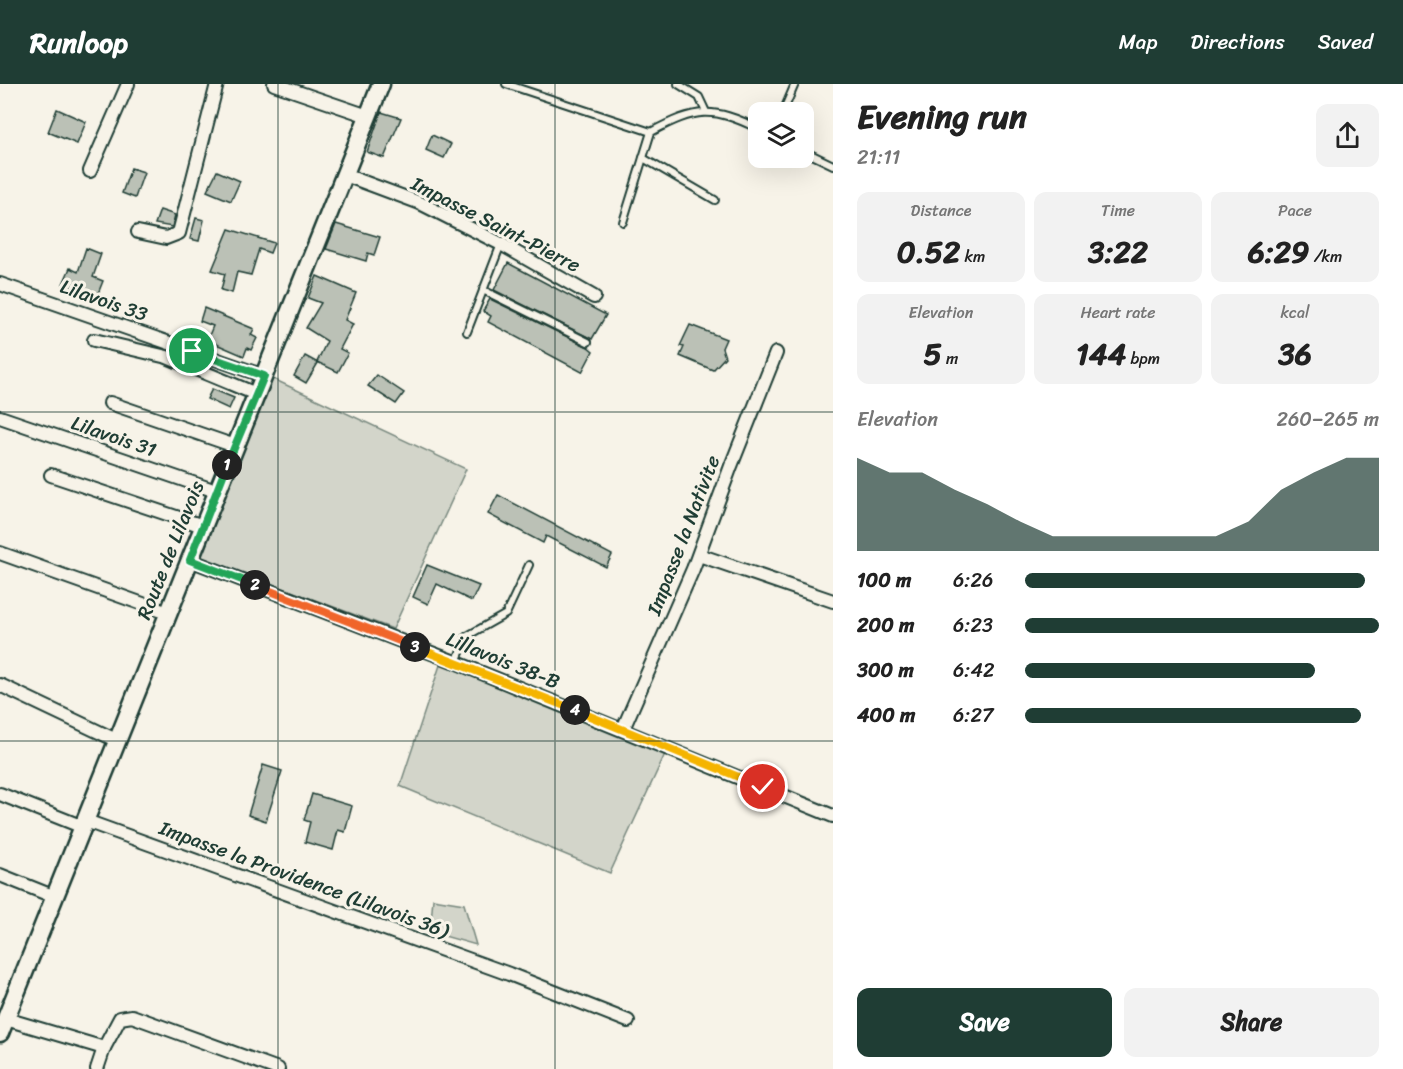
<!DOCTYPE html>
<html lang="en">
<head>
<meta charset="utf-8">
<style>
  body { margin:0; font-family:Sriracha,sans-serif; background:#f2f2f2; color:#222; height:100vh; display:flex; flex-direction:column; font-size:22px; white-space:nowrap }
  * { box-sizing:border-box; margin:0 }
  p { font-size:20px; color:#767676 }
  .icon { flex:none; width:33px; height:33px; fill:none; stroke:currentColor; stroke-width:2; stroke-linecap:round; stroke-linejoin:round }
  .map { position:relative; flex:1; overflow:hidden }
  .side { display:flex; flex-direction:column; background:#fff; width:570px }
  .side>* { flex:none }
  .tools { position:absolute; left:748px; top:18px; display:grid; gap:12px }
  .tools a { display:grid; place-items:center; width:66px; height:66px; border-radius:12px; background:#fff; box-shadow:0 6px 24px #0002; font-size:30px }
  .pin { position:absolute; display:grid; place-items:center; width:51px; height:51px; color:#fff; margin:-26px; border:3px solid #fff; border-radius:50%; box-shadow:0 2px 6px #0007 }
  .km { position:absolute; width:30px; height:30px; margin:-15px; border-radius:50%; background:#222; color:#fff; font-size:16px; line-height:30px; text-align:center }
  .round { display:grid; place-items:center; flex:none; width:63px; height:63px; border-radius:12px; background:#f2f2f2 }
  .headline { display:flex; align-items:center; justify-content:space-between; height:102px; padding:0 24px }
  h1 { font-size:33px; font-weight:700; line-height:45px }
  .metrics { display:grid; grid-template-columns:repeat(3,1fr); gap:9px; height:102px; padding:6px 24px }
  .metrics div { display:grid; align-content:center; border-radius:12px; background:#f2f2f2; text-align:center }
  .metrics b { font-size:30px; font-weight:700 }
  .metrics small { font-size:16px; font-weight:400 }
  .metrics p { font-size:16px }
  .chart { height:168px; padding:12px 24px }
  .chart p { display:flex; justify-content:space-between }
  .chart svg { width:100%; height:108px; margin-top:6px; fill:#1f3d34; opacity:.7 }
  .button { display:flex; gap:12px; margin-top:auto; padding:12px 24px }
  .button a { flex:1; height:69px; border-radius:12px; background:#1f3d34; color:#fff; font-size:24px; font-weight:700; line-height:69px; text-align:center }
  .button a+a { background:#f2f2f2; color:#222 }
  ul { padding:0 24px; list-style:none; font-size:20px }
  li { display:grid; grid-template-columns:96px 72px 1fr; align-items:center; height:45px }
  li i { height:15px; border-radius:8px; background:#1f3d34 }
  header { display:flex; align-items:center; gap:36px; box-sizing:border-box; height:84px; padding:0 30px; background:#1f3d34; color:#fff }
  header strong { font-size:28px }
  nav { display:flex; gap:33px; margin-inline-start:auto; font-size:21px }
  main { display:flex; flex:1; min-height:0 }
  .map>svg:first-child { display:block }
  .green { fill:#d3d5ca; stroke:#79897f; stroke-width:1.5 }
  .building { fill:#bbc1b6; stroke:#1f3d34; stroke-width:1.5 }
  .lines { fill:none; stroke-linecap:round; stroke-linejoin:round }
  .service-casing { stroke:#1f3d34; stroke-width:10 }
  .minor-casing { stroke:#1f3d34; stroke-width:16 }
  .secondary-casing { stroke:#1f3d34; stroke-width:21 }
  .service { stroke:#f7f3e8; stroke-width:6 }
  .minor { stroke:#f7f3e8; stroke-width:12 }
  .secondary { stroke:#f7f3e8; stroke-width:16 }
  .split-1-casing { stroke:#fff; stroke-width:12 }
  .split-2-casing { stroke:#fff; stroke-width:12 }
  .split-3-casing { stroke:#fff; stroke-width:12 }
  .split-4-casing { stroke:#fff; stroke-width:12 }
  .split-5-casing { stroke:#fff; stroke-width:12 }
  .split-1 { stroke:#22a559; stroke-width:8 }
  .split-2 { stroke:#22a559; stroke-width:8 }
  .split-3 { stroke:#f0652b; stroke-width:8 }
  .split-4 { stroke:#f5b400; stroke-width:8 }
  .split-5 { stroke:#f5b400; stroke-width:8 }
  .grid { fill:none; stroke:#1f3d34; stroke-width:1.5; stroke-opacity:0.55 }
  .labels { text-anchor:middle; stroke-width:6; stroke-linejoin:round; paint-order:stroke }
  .street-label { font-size:20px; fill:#1f3d34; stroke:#f7f3e8 }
</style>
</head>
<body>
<header>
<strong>Runloop</strong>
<nav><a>Map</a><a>Directions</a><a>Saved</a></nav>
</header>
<main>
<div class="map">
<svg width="833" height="985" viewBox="0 0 833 985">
  <rect width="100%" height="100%" fill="#f7f3e8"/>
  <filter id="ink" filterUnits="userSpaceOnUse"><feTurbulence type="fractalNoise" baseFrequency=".0167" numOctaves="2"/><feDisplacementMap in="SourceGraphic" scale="12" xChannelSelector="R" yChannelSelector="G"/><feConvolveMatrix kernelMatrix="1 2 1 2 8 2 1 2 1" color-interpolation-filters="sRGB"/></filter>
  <g filter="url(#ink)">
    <g class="green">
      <path d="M269 293 466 385 393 545 197 472Z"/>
      <path d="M441 578 665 670 610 789 400 702Z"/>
      <path d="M433 815 464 820 476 861 430 848Z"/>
    </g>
    <g class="building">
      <path d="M57 25 86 38 77 60 48 48Z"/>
      <path d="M381 28 401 34 384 74 367 68Z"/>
      <path d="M432 51 451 60 444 74 426 66Z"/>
      <path d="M131 84 144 88 135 114 122 109Z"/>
      <path d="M217 87 240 97 231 117 207 107Z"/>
      <path d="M160 126 175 131 172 143 155 140Z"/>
      <path d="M196 134 204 136 199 157 190 155Z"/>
      <path d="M336 140 380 153 374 171 368 169 366 177 326 165Z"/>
      <path d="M229 145 274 159 270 169 259 165 251 191 237 188 232 209 221 206 225 190 212 186Z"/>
      <path d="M86 164 101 170 93 193 103 197 97 212 89 209 87 213 71 207 72 204 63 200 70 184 78 188Z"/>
      <path d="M508 179 606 231 592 255 494 206Z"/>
      <path d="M317 192 356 209 345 236 353 240 340 265 348 269 338 288 317 278 327 257 306 244 321 219 308 214Z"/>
      <path d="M490 215 588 263 593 267 582 288 488 238 491 232 483 227Z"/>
      <path d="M204 224 254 245 251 251 257 254 251 266 247 264 244 272 207 256 213 242 200 237Z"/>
      <path d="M690 241 726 255 722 264 725 273 713 286 680 272 684 263 680 262Z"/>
      <path d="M305 272 318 279 306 299 294 292Z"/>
      <path d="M377 291 404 309 396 320 368 302Z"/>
      <path d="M212 305 234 314 229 325 207 315Z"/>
      <path d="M498 411 612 471 606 483 546 452 543 459 488 430Z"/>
      <path d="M427 481 479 502 472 517 437 500 428 520 413 513Z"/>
      <path d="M263 681 282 687 266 737 248 731Z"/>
      <path d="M312 710 352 722 345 748 338 746 333 766 305 758 310 738 304 736Z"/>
    </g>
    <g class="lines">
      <defs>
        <g id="service">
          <path d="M506 0 651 48C696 24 712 22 759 45"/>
          <path d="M678 0 699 13 706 28"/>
          <path d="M783 28 795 0"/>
          <path d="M804 67 833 81"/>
          <path d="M643 74 715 116"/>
          <path d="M623 138 651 48"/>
          <path d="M483 206 588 258"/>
          <path d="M467 248 501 160"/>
          <path d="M456 578 467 552 506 530 529 481"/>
        </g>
        <g id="minor">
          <path d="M274 0 368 32"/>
          <path d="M90 87 128 0"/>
          <path d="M345 91 420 119 501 160 594 213"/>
          <path d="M138 148 166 154 179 149 217 0"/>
          <path d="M0 200 264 292"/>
          <path d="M94 256 167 273 256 310"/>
          <path d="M110 319 235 362"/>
          <path d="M0 333 216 407"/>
          <path d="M51 391 203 442"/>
          <path d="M0 469 168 529"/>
          <path d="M699 471 833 517"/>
          <path d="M190 476 455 578 833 732"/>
          <path d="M0 601 118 657"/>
          <path d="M623 645 693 485 731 382 776 269"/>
          <path d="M0 710 83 743"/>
          <path d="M86 737 509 890 628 937"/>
          <path d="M0 791 55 813"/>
          <path d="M6 935 104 964 120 934 132 932 278 985"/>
          <path d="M97 985 104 964"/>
        </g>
        <path id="secondary" d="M0 949 381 0"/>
      </defs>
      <use href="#service" class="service-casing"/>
      <use href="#minor" class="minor-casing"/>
      <use href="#secondary" class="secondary-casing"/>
      <use href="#service" class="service"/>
      <use href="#minor" class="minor"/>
      <use href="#secondary" class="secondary"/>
    </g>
  </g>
  <g class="lines" filter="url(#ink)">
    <defs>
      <path id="split-1" d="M192 267 264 292 227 381"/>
      <path id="split-2" d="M227 381 190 476 255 501"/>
      <path id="split-3" d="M255 501 415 563"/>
      <path id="split-4" d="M415 563 575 626"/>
      <path id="split-5" d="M575 626 763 703"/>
    </defs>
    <use href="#split-1" class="split-1-casing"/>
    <use href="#split-2" class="split-2-casing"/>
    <use href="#split-3" class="split-3-casing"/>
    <use href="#split-4" class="split-4-casing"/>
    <use href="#split-5" class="split-5-casing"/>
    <use href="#split-1" class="split-1"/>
    <use href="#split-2" class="split-2"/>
    <use href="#split-3" class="split-3"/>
    <use href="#split-4" class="split-4"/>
    <use href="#split-5" class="split-5"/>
  </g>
  <path class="grid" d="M278 0V985M555 0V985M0 328H833M0 657H833"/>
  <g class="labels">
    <g class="street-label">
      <text transform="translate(496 140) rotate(27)" y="7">Impasse Saint-Pierre</text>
      <text transform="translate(104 216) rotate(19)" y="7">Lilavois 33</text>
      <text transform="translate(114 352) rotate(19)" y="7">Lilavois 31</text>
      <text transform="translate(683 451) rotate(-69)" y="7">Impasse la Nativite</text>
      <text transform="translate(170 466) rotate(-68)" y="7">Route de Lilavois</text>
      <text transform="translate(503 576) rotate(22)" y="7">Lillavois 38-B</text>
      <text transform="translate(304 795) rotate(20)" y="7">Impasse la Providence (Lilavois 36)</text>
    </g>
  </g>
</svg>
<div class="tools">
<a><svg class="icon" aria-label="layers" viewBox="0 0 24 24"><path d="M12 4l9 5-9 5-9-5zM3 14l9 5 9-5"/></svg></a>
</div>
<div class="pin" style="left:192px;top:267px;background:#1e9e55"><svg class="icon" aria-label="arrive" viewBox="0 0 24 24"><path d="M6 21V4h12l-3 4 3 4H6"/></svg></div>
<div class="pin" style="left:763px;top:703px;background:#d93025"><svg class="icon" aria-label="check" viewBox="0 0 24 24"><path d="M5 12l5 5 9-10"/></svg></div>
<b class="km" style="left:227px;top:381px">1</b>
<b class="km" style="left:255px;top:501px">2</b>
<b class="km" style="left:415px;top:563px">3</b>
<b class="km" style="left:575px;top:626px">4</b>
</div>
<section class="side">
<div class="headline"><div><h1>Evening run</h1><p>21:11</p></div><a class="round"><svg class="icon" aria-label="share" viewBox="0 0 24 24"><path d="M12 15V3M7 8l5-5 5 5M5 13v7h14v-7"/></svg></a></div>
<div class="metrics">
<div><p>Distance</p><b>0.52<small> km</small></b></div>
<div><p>Time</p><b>3:22</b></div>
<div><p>Pace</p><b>6:29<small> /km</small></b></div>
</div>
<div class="metrics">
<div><p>Elevation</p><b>5<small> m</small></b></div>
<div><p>Heart rate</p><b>144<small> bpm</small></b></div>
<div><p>kcal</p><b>36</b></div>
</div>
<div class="chart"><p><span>Elevation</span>260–265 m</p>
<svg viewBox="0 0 160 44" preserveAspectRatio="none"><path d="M0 44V6L10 12L20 12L30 19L40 25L50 32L60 38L70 38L80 38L90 38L100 38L110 38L120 32L130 19L140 12L150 6L160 6V44z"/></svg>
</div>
<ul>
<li><b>100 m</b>6:26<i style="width:96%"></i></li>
<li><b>200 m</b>6:23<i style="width:100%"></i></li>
<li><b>300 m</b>6:42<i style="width:82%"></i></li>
<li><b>400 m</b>6:27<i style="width:95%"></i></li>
</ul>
<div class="button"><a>Save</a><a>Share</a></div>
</section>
</main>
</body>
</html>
